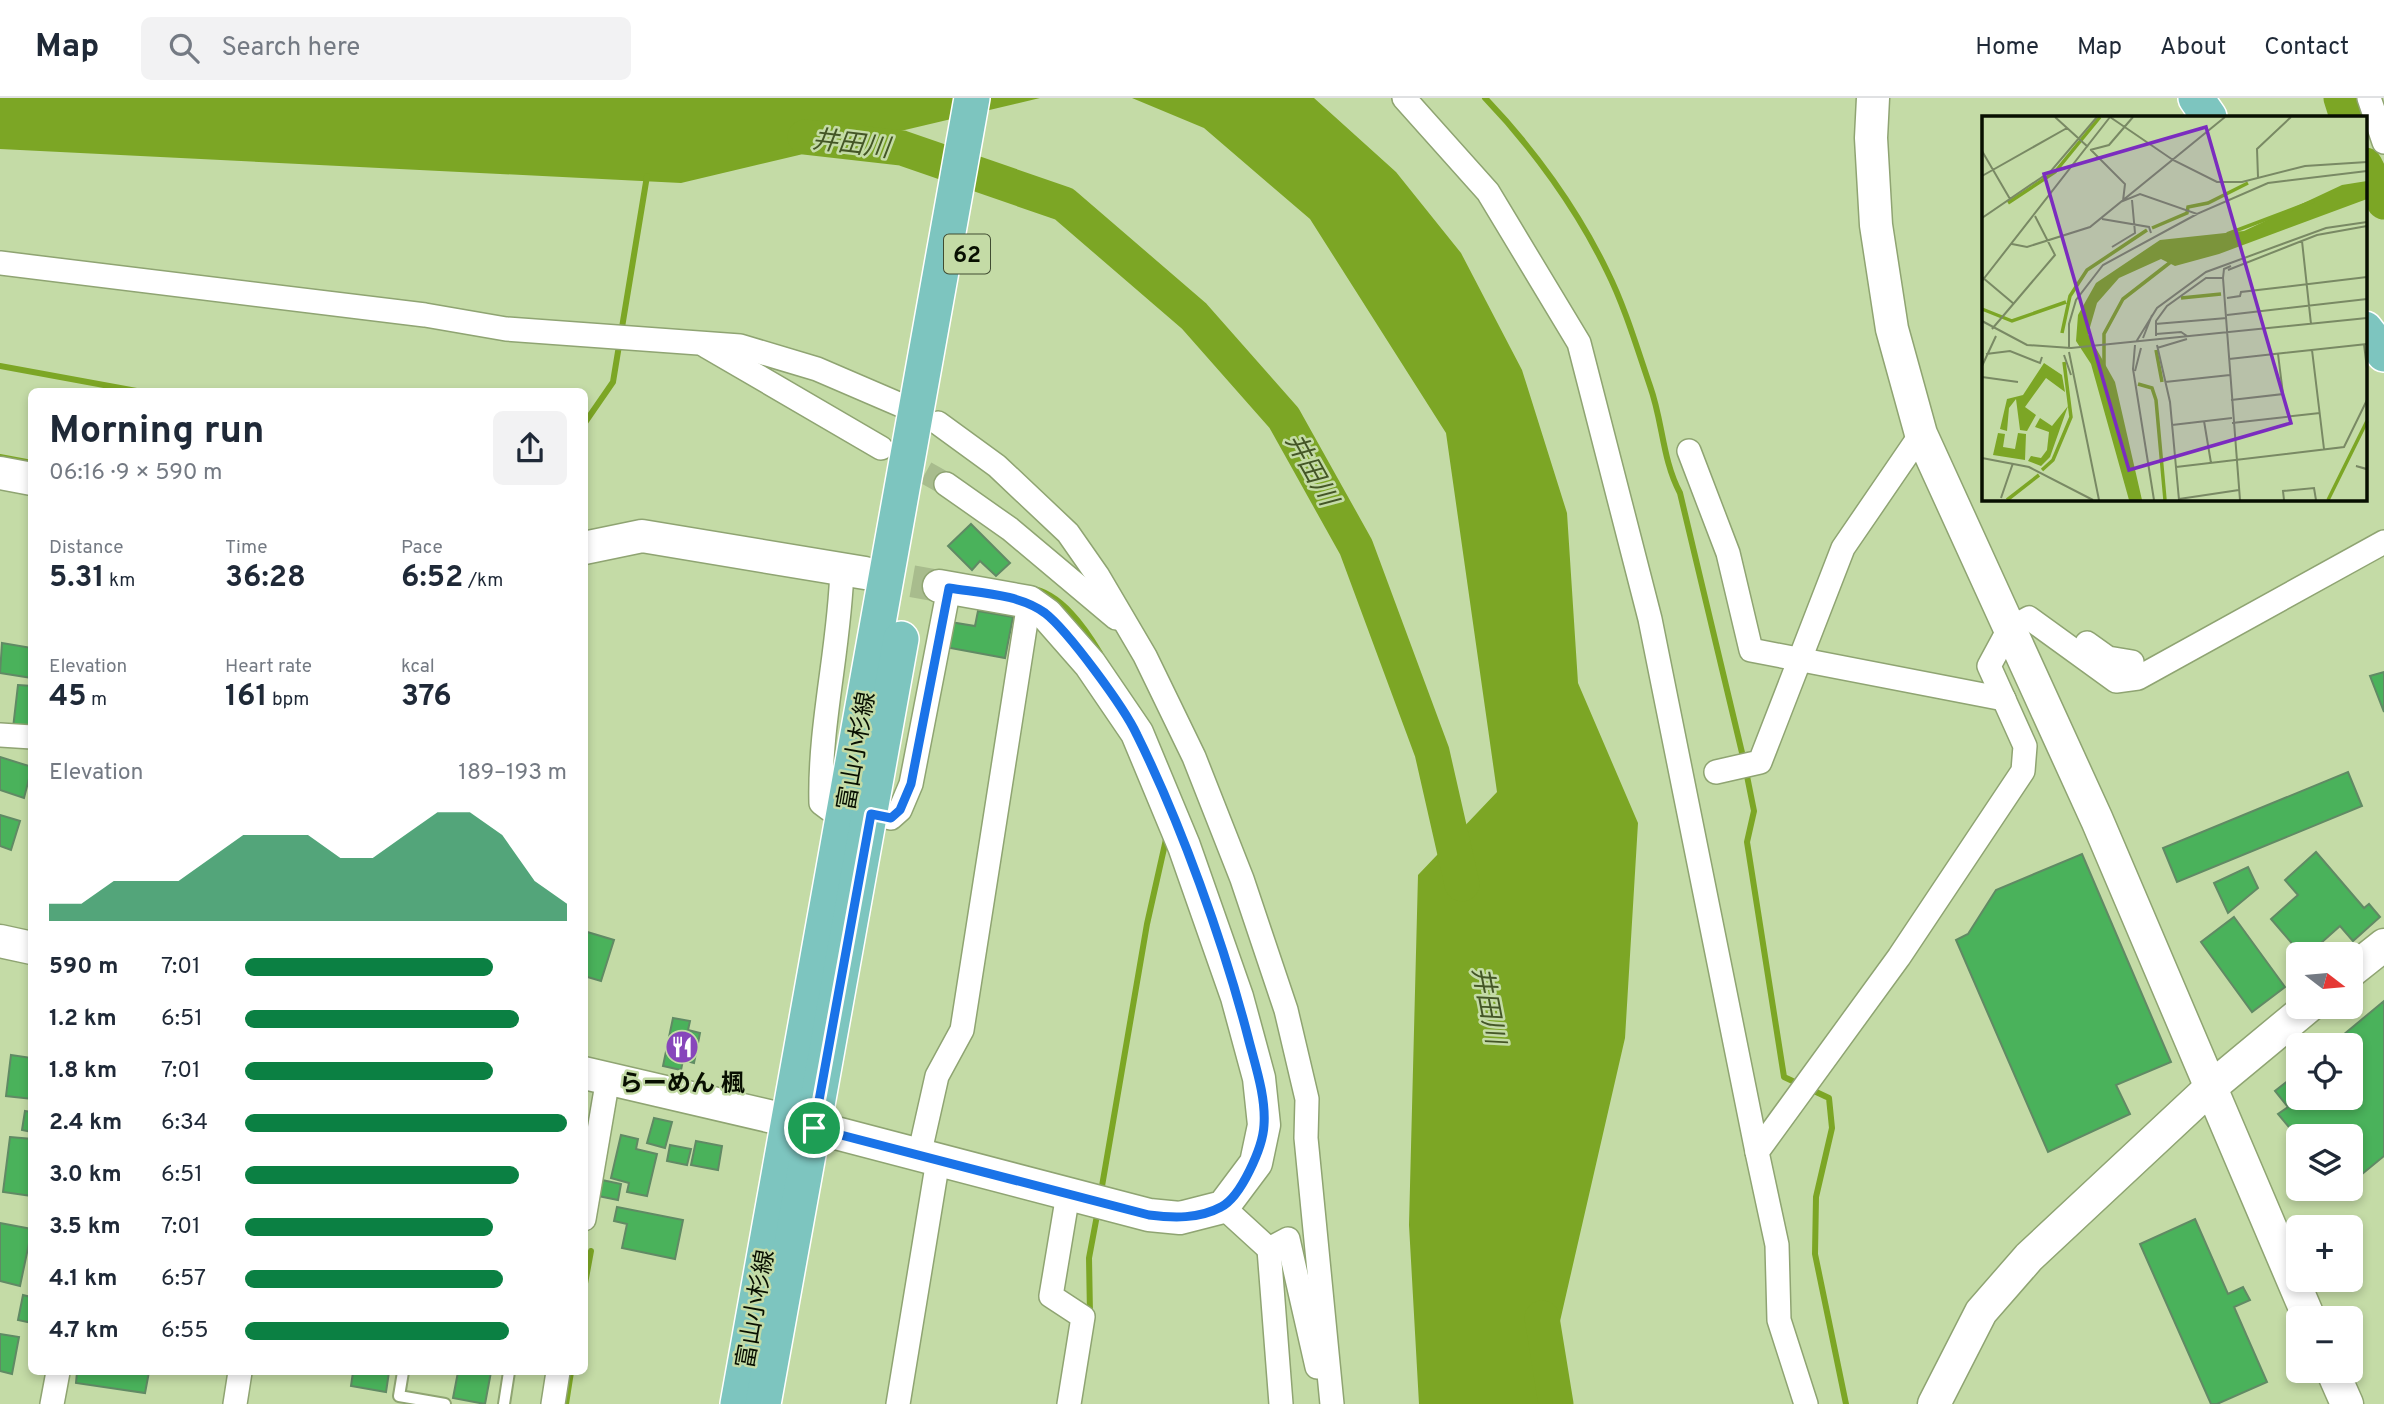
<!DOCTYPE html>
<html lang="en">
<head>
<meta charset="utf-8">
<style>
  body { margin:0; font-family:Overpass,"Noto Sans JP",sans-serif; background:#f2f2f3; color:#1f2937; height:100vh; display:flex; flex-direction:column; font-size:26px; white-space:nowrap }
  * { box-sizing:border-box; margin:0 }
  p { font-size:23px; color:#747a83 }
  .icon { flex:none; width:38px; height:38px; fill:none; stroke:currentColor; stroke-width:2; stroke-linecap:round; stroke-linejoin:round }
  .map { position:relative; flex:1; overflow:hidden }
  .side { position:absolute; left:28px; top:290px; width:560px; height:987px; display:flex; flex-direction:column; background:#fff; border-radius:10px; box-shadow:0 4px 10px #0003 }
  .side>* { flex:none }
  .needle { width:46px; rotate:106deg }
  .buttons { position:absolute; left:2286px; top:844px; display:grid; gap:14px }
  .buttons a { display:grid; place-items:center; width:77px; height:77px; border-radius:10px; background:#fff; box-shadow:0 4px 10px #0003; font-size:35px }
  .pin { position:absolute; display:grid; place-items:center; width:60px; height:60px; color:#fff; margin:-30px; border:4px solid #fff; border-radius:50%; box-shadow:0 2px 7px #0007 }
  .round { display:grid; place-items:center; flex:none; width:74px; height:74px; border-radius:10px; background:#f2f2f3 }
  .headline { display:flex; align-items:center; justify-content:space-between; height:119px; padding:0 21px }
  h1 { font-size:38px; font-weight:700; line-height:52px }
  .stats { display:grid; grid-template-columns:repeat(3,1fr); gap:10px; height:119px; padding:7px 21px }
  .stats div { display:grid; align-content:center }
  .stats b { font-size:30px; font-weight:700 }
  .stats small { font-size:19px; font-weight:400 }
  .stats p { font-size:19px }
  .chart { height:196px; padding:14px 21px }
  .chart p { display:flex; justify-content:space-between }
  .chart svg { width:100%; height:126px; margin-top:7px; fill:#0b8043; opacity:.7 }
  ul { padding:0 21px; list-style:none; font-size:23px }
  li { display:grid; grid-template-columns:112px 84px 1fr; align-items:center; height:52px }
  li i { height:18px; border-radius:9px; background:#0b8043 }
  header { display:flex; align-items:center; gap:42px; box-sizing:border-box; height:98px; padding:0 35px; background:#fff; border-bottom:2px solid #e0e1e3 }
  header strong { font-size:33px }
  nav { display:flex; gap:38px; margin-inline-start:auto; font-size:24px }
  .search { width:490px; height:63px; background:#f2f2f3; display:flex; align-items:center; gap:18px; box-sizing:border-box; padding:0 24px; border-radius:10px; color:#747a83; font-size:26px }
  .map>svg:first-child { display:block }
  .water { fill:#7ca625 }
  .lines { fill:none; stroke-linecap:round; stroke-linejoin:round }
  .stream { stroke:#7ca625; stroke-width:6 }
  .river { stroke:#7ca625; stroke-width:35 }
  .building { fill:#4ab25b; stroke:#608a64; stroke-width:2 }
  .street-tunnel { stroke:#a8bc8d; stroke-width:23; stroke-dasharray:23 11; stroke-linecap:butt }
  .secondary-tunnel { stroke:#a8bc8d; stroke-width:32; stroke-dasharray:32 16; stroke-linecap:butt }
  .lane-casing { stroke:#8fa472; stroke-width:14 }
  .street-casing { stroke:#8fa472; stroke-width:26 }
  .secondary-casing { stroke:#8fa472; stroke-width:35 }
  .primary-casing { stroke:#fff; stroke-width:38 }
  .lane { stroke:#fff; stroke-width:10 }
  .street { stroke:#fff; stroke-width:23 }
  .secondary { stroke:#fff; stroke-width:32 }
  .primary { stroke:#7dc5bf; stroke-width:35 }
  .route-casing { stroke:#fff; stroke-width:14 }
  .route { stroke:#1a73e8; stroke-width:9 }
  .labels { text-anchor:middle; stroke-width:5; stroke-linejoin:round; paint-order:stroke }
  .shield { fill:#c4dba6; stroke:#404c32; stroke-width:2 }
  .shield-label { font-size:23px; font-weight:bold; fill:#080f01 }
  .street-label { font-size:24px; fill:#080f01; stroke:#c4dba6 }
  .poi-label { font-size:24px; font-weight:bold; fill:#080f01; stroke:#c4dba6 }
  .water-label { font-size:26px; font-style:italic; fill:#445626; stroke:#c4dba6 }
  .inset-river { fill:none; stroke:#7ca625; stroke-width:3.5 }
  .inset-road { fill:none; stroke:#798964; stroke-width:2 }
  .view { fill:#7b2cbf; fill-opacity:0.15; stroke:#7b2cbf; stroke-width:3.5 }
  .inset-edge { fill:none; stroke:#080f01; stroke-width:3.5 }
</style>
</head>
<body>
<header>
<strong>Map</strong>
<div class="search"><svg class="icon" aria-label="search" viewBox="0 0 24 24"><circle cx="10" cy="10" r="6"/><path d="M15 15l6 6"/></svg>Search here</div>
<nav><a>Home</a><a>Map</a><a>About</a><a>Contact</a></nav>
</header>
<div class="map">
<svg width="2384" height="1306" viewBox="0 0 2384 1306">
  <rect width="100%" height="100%" fill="#c4dba6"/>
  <g class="water">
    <path d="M0 0H1040L681 85 0 51Z"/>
    <path d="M1132 0H1314L1396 74 1461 155 1522 272 1567 415 1578 585 1638 725 1625 940 1541 1306H1419L1409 1127 1418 777 1497 694 1446 335 1310 121 1204 30Z"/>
  </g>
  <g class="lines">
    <g class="stream">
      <path d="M1485 0C1533 50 1577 111 1607 173 1625 209 1637 250 1650 288 1663 324 1662 361 1680 395L1744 663"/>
      <path d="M0 268 142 294"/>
      <path d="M584 326 613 284 647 78"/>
      <path d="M0 359 32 365"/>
      <path d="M1030 490C1061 495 1085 530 1100 555"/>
      <path d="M1746 673 1754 713 1747 744 1784 979 1829 1000 1832 1030 1816 1099 1815 1156 1846 1306"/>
      <path d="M1101 1094 1147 826 1167 737"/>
      <path d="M584 1191 591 1153"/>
      <path d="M1090 1216 1089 1160 1098 1112"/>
      <path d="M566 1306 571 1274"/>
    </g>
    <g class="river">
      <path d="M2341 0 2347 19"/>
      <path d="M805 39 902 50 1064 106 1194 218 1284 320 1356 449 1432 654 1462 786"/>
      <path d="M2365 67 2384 104"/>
      <path d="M1542 1220 1556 1306"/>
    </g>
  </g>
  <g class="building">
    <path d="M971 426 1010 465 996 478 980 463 972 472 948 448Z"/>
    <path d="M978 513 1013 519 1005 560 945 549 950 524 975 528Z"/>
    <path d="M2 545 32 550V580L0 575Z"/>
    <path d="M2384 574V614L2370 578Z"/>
    <path d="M18 587 32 588V632L13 630Z"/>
    <path d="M0 659 32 669 24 700 0 692Z"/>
    <path d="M2348 674 2362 708 2177 784 2163 750Z"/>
    <path d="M0 717 20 723 11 752 0 748Z"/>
    <path d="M2316 754 2364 810 2369 806 2380 819 2353 843 2340 828 2312 853 2315 856H2301L2271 821 2298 797 2285 782Z"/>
    <path d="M2082 756 2171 964 2116 987 2130 1016 2048 1054 1956 842 1968 836 1996 792Z"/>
    <path d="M2248 769 2258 790 2228 815 2214 785Z"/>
    <path d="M2234 819 2285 889 2252 914 2201 844Z"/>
    <path d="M584 833 614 842 601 883 584 878Z"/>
    <path d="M2384 903V1058L2350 1086V1038L2298 1040 2278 1016 2288 1009 2275 993 2298 975V999H2350V947H2331Z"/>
    <path d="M673 920 690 923 688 932 700 935 694 965 683 962 681 972 663 968Z"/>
    <path d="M11 957 32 960V1001L6 998Z"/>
    <path d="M25 1013 32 1014V1034L22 1032Z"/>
    <path d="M654 1020 672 1024 665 1050 647 1045Z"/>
    <path d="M621 1037 638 1041 636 1051 657 1056 647 1098 627 1094 629 1085 611 1080Z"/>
    <path d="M10 1039 32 1041V1098L3 1094Z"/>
    <path d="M696 1043 722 1048 718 1072 691 1067Z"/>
    <path d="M670 1047 691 1051 687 1067 667 1063Z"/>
    <path d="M602 1082 621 1086 618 1102 598 1098Z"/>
    <path d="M617 1109 683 1122 675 1161 622 1150 627 1126 614 1123Z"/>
    <path d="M2195 1121 2228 1196 2243 1189 2250 1202 2234 1209 2267 1284 2217 1306H2211L2140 1146Z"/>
    <path d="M0 1125 32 1131 20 1188 0 1183Z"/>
    <path d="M32 1195V1225L18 1222 23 1197 31 1199Z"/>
    <path d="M0 1236 19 1239 12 1276 0 1273Z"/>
    <path d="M77 1274H149L145 1295 76 1285Z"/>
    <path d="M353 1274H389L386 1294 351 1288Z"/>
    <path d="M458 1274H491L485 1306 453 1300Z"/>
  </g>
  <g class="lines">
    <path class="street-tunnel" d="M896 358 946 386"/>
    <path class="secondary-tunnel" d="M865 475 939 488"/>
    <defs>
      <g id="lane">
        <path d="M403 1274 399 1298 445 1306"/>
        <path d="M504 1306 509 1274"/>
      </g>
      <g id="street">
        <path d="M1404 0 1488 94 1579 245 1650 521 1757 1054"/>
        <path d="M2369 0 2384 44"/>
        <path d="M0 165 425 217 506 231 740 248 817 271 917 314"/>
        <path d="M706 248 881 350"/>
        <path d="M938 325 997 368 1068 435 1098 478 1145 558 1194 659 1242 781 1286 912 1307 1001 1306 1040 1332 1306"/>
        <path d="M1689 353 1728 455 1751 552 2004 601"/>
        <path d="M946 386 1010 431 1116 520"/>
        <path d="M842 470C840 549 819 626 821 705L829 711 845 713"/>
        <path d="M2087 545 2108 560 2132 564"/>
        <path d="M0 637 32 639"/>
        <path d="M1716 674 1760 664 1843 450 1921 336"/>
        <path d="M871 716 891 720 900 712 911 686 949 490"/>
        <path d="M919 1058 937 978 962 932 1029 504"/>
        <path d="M1068 1096 1051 1198 1083 1219 1069 1306"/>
        <path d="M1223 1109 1269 1151 1288 1141 1317 1269"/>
        <path d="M584 1121 608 980"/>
        <path d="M1269 1151 1281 1306"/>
        <path d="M52 1306 58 1274"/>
        <path d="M235 1306 240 1274"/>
        <path d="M553 1306 558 1274"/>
        <path d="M898 1306 938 1062"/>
        <path d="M1806 1306 1779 1222 1777 1147 1757 1054 1899 859 2023 673 2025 648 1989 568 2009 531 2029 520 2116 583 2138 580 2384 444"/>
      </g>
      <g id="secondary">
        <path d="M1873 0 1871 40 1876 127 1892 231 1921 336 2097 722 2309 1220"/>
        <path d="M0 375 32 381"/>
        <path d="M584 450 642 438 865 475"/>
        <path d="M0 843 32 850"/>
        <path d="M2350 874 2384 847"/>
        <path d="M584 975 790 1023 1149 1117 1180 1120 1223 1109 1256 1065 1264 1027 1259 980 1237 899 1184 748 1137 635 1090 566 1047 517 1029 504 939 488"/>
        <path d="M2332 1272 2347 1306"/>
        <path d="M1934 1306 1981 1214 2029 1159 2209 991 2309 908"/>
      </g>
      <g id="primary">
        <path d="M2196 0 2209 19"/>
        <path d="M2365 231 2384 256"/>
        <path d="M738 1306 972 0"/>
        <path d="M763 1306 901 541"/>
      </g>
    </defs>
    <use href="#lane" class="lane-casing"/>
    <use href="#street" class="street-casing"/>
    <use href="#secondary" class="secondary-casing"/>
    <use href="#primary" class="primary-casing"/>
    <use href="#lane" class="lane"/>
    <use href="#street" class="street"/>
    <use href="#secondary" class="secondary"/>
    <use href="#primary" class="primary"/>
  </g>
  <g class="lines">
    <defs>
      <path id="route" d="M949 490C980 495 1019 496 1045 515 1068 533 1124 609 1137 637 1181 726 1223 843 1248 939 1255 967 1266 998 1264 1027 1263 1049 1241 1099 1221 1109 1199 1121 1173 1120 1149 1117L814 1030 871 716 891 720 900 712 911 686Z"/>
    </defs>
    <use href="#route" class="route-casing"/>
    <use href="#route" class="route"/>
  </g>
  <defs>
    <symbol id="restaurant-disc" viewBox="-11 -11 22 22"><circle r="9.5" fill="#8746bb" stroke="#c4dba6"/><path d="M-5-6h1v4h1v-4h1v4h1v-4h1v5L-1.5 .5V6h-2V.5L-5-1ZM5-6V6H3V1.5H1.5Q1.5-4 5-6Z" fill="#fff"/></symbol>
  </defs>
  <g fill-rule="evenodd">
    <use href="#restaurant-disc" x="663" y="930" width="38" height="38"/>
  </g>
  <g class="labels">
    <rect class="shield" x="944" y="136.5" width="46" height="39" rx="5"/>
    <g class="shield-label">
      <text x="967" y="164">62</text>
    </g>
    <g class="street-label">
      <text transform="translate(856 653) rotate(-80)" y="8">富山小杉線</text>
      <text transform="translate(755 1211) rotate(-80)" y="8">富山小杉線</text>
    </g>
    <g class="poi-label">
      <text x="682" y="993">らーめん 楓</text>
    </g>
    <g class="water-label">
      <text transform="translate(851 45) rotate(7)" y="9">井田川</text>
      <text transform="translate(1312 371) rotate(61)" y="9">井田川</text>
      <text transform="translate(1489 907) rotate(79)" y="9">井田川</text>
    </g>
  </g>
  <g transform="translate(1982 18)">
    <rect width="385" height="385" fill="#c4dba6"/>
    <path d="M385 65V83L237 138 193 150 179 143 137 162 115 187 106 218 133 266 160 384H147L109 248 94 225 96 199 114 167 178 124 262 115 360 69ZM62 247 80 259 83 276 64 262 43 291 54 299 45 315 38 314 34 283 27 292 25 315 18 313 25 283 41 279ZM86 290 68 341 59 350 46 345 49 340 59 342 65 334 67 316 53 311 58 302 70 310ZM16 317 23 318 21 331 33 333 36 317 44 318 43 344 11 339Z" fill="#7ca625"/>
    <path class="inset-river" d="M26 87 73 56 118 1M170 112 205 97 206 91 226 87 266 67M245 118 332 85M199 182 239 178M0 193 30 205 84 186M80 217 88 180 105 154 165 114M174 234 180 266M122 250V218L141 183 190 145M156 268 170 272 174 284 183 384M60 354 71 344 89 301 82 246M25 384 57 359M346 384 385 305"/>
    <path class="inset-road" d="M73 1 106 31M128 1 191 44 235 66H260L323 50 385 46M108 34 127 29 151 1M109 34 143 68 141 85 158 78 215 98 286 67 385 55M0 35 28 83M0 60 85 12M276 61 275 33 309 1M0 102 69 55 115 1M120 103 167 111 169 117M320 125 329 208M30 128 45 131 108 111 243 1M130 131 153 117 150 84M249 150 242 153 241 162 258 384M246 154 335 119 385 110M0 161 32 188M0 165 128 1M245 182 258 180 259 176 385 161M245 199 385 183M0 205 45 229 89 232 385 202M173 208 245 202M10 213 73 139 53 100M174 218 199 216 205 220M174 220V205L185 190 224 162H241M161 222 170 199M154 226 175 192 224 156 344 112 385 106M382 228 385 253M153 229 151 253 172 384M175 229 188 286 197 384M87 232V208L94 184 121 149 215 98M175 232 205 223M330 234 342 333M87 236 117 384M4 238 28 235 58 247 60 241M82 239 89 259M247 243 385 228M0 250 14 220M153 255 159 232M0 261 36 266M183 266 248 259M249 284 301 278 296 238M222 305 229 347M250 307 338 297M190 309 250 302M0 342 47 351 111 384M194 351 362 331 385 284M384 353 374 350 385 353M19 382 31 347M197 383 257 374M302 384 301 375 332 372 334 384"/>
    <path class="view" d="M224 11 309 307 147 354 62 58Z"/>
    <rect width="385" height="385" class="inset-edge"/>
  </g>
</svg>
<div class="buttons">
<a><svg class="needle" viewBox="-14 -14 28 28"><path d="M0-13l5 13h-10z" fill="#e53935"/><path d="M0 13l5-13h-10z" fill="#747a83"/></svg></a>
<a><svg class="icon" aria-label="locate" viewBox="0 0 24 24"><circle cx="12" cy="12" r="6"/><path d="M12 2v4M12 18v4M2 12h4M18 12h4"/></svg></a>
<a><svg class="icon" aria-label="layers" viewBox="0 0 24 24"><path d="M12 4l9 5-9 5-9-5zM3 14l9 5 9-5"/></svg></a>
<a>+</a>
<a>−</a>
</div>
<div class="pin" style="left:814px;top:1030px;background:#1e9e55"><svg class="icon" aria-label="arrive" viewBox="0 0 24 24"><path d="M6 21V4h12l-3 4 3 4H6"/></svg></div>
<section class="side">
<div class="headline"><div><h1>Morning run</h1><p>06:16 · 9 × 590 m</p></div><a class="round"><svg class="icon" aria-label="share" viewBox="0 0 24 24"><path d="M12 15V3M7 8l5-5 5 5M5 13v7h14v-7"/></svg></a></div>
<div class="stats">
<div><p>Distance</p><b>5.31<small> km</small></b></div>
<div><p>Time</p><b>36:28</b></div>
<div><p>Pace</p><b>6:52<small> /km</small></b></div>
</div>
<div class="stats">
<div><p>Elevation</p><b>45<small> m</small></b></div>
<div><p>Heart rate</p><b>161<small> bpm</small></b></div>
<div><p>kcal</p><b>376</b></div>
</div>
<div class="chart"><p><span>Elevation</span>189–193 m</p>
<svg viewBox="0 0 160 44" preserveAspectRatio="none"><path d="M0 44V38L10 38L20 30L30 30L40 30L50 22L60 14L70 14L80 14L90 22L100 22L110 14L120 6L130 6L140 14L150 30L160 38V44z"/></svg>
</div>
<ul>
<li><b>590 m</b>7:01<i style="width:77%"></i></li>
<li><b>1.2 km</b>6:51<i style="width:85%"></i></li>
<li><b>1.8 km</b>7:01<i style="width:77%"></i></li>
<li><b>2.4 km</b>6:34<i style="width:100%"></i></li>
<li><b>3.0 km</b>6:51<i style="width:85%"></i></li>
<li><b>3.5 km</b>7:01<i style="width:77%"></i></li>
<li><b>4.1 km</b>6:57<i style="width:80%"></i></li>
<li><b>4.7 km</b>6:55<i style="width:82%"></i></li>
</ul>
</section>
</div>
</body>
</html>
